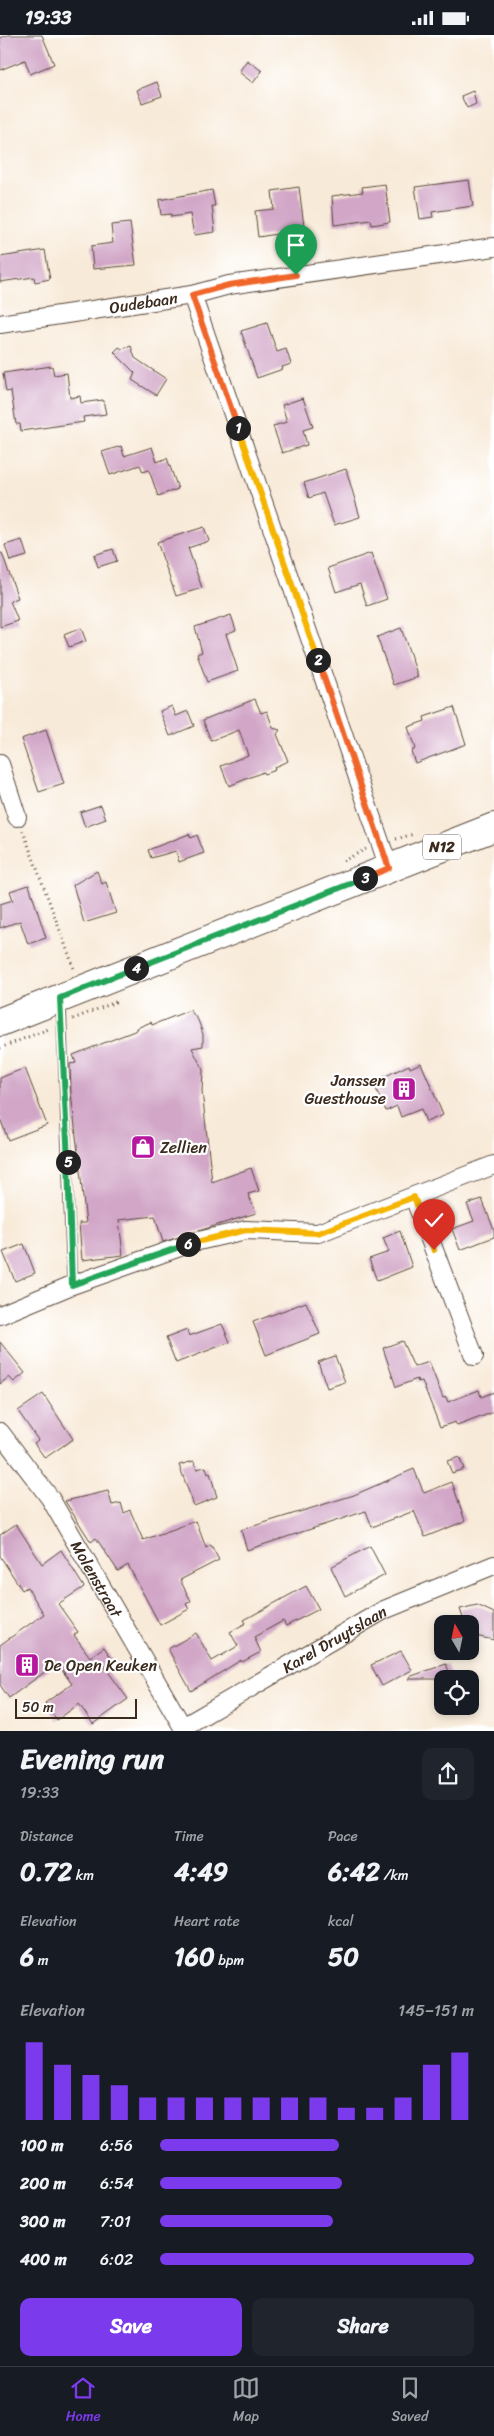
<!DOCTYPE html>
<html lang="en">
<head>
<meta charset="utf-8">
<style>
  body { margin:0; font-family:Sriracha,sans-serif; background:#20242c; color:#f1f3f6; height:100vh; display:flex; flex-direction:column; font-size:19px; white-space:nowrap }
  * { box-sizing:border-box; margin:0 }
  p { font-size:16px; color:#9ea1a6 }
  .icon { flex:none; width:28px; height:28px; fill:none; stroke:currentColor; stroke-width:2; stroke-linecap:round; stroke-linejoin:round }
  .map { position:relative; height:1696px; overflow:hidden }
  .sheet { display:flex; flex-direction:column; background:#171b24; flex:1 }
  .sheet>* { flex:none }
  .needle { width:32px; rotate:351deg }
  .buttons { position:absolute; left:434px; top:1580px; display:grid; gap:10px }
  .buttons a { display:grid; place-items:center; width:45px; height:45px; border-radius:10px; background:#171b24; box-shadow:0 2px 8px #0003; font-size:25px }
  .scale { position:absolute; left:15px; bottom:12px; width:122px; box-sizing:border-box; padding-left:5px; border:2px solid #3b2a1e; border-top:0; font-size:14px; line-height:18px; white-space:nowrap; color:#3b2a1e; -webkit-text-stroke:4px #fff; paint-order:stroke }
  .pin { position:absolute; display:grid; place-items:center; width:42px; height:42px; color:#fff; margin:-51px -21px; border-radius:50% 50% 50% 0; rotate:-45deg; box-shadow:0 0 5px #0007 }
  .pin .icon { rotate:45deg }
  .km { position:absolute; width:25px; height:25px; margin:-12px; border-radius:50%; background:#222; color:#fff; font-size:14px; line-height:25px; text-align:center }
  .round { display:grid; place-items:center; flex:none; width:52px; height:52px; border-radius:10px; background:#20242c }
  .summary { display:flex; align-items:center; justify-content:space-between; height:85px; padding:0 20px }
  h1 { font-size:28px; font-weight:700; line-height:38px }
  .metrics { display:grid; grid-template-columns:repeat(3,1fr); gap:8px; height:85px; padding:5px 20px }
  .metrics div { display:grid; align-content:center }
  .metrics b { font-size:25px; font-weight:700 }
  .metrics small { font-size:14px; font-weight:400 }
  .metrics p { font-size:14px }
  .chart { height:140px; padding:10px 20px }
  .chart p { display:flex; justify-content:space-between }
  .chart svg { width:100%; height:90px; margin-top:5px; stroke:#7c3aed; stroke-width:6 }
  .cta { display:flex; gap:10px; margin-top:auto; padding:10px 20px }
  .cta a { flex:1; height:58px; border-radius:10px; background:#7c3aed; color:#fff; font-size:20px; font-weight:700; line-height:58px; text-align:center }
  .cta a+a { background:#20242c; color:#f1f3f6 }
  ul { padding:0 20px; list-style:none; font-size:16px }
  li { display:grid; grid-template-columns:80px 60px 1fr; align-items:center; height:38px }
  li i { height:12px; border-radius:6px; background:#7c3aed }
  .status { display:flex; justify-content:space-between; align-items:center; height:35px; padding:0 25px; background:#171b24; direction:ltr }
  .status svg { height:14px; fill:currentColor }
  .tabs { display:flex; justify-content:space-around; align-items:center; height:70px; border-top:1px solid #363941; background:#171b24; font-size:14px; color:#9ea1a6 }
  .tabs a { display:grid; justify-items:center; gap:2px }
  .tabs .selected { color:#7c3aed }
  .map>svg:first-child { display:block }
  .building { fill:#d1a6c7 }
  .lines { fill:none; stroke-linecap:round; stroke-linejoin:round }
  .lane-casing { stroke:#57473a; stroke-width:11 }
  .street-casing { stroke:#57473a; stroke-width:20 }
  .primary-casing { stroke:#57473a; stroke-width:30 }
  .path { stroke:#57473a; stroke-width:3; stroke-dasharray:1 4; stroke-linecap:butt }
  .lane { stroke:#fff; stroke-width:9 }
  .street { stroke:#fff; stroke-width:18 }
  .primary { stroke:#fff; stroke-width:28 }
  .split-1-casing { stroke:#fff; stroke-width:10 }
  .split-2-casing { stroke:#fff; stroke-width:10 }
  .split-3-casing { stroke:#fff; stroke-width:10 }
  .split-4-casing { stroke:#fff; stroke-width:10 }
  .split-5-casing { stroke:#fff; stroke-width:10 }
  .split-6-casing { stroke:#fff; stroke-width:10 }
  .split-7-casing { stroke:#fff; stroke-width:10 }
  .split-1 { stroke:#f0652b; stroke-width:6 }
  .split-2 { stroke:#f5b400; stroke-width:6 }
  .split-3 { stroke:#f0652b; stroke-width:6 }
  .split-4 { stroke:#22a559; stroke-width:6 }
  .split-5 { stroke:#22a559; stroke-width:6 }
  .split-6 { stroke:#22a559; stroke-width:6 }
  .split-7 { stroke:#f5b400; stroke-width:6 }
  .labels { text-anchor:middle; stroke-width:4.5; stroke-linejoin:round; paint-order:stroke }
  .shield { fill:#fff; stroke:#766a62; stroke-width:1 }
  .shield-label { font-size:15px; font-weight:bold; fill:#3b2a1e }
  .street-label { font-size:16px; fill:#3b2a1e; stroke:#fff }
  .poi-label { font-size:16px; fill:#3b2a1e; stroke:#fff; text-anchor:start }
</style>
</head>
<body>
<div class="status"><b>19:33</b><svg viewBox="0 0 49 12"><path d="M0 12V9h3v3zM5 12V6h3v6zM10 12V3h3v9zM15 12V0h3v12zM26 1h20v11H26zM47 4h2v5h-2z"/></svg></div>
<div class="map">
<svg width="494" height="1696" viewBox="0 0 494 1696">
  <rect width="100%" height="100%" fill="#fff"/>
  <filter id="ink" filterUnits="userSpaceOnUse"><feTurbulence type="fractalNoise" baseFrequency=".02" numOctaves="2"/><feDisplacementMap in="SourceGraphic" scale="10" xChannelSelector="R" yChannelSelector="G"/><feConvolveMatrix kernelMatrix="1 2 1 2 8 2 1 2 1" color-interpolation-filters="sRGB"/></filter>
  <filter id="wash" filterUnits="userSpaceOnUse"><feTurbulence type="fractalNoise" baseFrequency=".0096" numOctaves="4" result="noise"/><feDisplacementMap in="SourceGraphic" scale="20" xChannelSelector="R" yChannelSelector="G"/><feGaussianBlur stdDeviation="1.12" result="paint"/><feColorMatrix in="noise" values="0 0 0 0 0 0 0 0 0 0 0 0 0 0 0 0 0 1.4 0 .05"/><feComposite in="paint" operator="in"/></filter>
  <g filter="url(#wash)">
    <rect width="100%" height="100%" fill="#f8ead8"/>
    <g id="blocks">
      <g class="building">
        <path d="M8 0H42L54 29 30 39 25 25 0 35V3Z"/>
        <path d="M247 25 262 36 253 48 239 37Z"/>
        <path d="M157 47 162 61 142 68 137 55Z"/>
        <path d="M473 56 476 69 467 73 461 61Z"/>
        <path d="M469 145 473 171 432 177 433 182 420 184 415 152Z"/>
        <path d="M385 149 390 187 372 190 371 185 334 190 332 161 363 157 362 152Z"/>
        <path d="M299 152 305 199 291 201 290 197 258 202 255 176 274 174 272 156Z"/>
        <path d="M212 155 215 171H212L215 197 194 200 190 179 171 182V179L161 180 159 165Z"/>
        <path d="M130 188 136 230 93 234 91 211 113 208 111 190Z"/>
        <path d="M45 215 50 244 35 247 34 242 0 247V222Z"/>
        <path d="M267 288 277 317 286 314 291 329 282 332 283 334 257 343 241 296Z"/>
        <path d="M131 311 135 323 166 344 156 360 132 345 135 338 114 317 119 312 122 314Z"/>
        <path d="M52 331 54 340 67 338 70 363 80 361 81 368 103 365 106 379 83 382 84 387 21 396 20 389H16L11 356 6 357 3 338Z"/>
        <path d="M303 363 313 392 303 395 307 410 282 418 273 391 287 387 282 370Z"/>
        <path d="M121 411 124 421 152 412 157 427 167 423 178 454 158 461 149 435 143 437 140 430 110 440 102 417Z"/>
        <path d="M346 434 360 482 334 490 323 458 309 463 304 448Z"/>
        <path d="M204 492 209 506 188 513 202 553 176 561 157 507Z"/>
        <path d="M22 505 27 521 10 526 5 510Z"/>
        <path d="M113 514 117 526 98 532 94 520Z"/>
        <path d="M0 518H2L18 563 10 566 18 586 0 592Z"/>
        <path d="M371 518 387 564 367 571 360 549 336 557 328 533Z"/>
        <path d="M231 580 236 595 226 599 238 636 207 647 197 619 202 617 195 592Z"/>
        <path d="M81 593 86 606 69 612 64 600Z"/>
        <path d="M401 593 418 642 394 650 377 602Z"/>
        <path d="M255 664 261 678 267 676 273 693 280 695 277 699 288 726 274 732 275 735 264 739 263 737 229 751 221 731 248 720 239 695 211 706 203 685Z"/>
        <path d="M172 671 176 681 188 676 194 691 170 701 160 676Z"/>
        <path d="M454 672 466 709 415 728 411 716 415 714 408 692 425 686 424 682Z"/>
        <path d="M46 695 64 749 39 757 21 704Z"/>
        <path d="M101 770 106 784 85 792 80 777Z"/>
        <path d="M189 799 191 803 197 800 204 818 179 827 176 816 151 823 148 815Z"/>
        <path d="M97 836 102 849 106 847 116 878 84 888 73 850Z"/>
        <path d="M29 850 46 903 28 909 20 886 0 893V869L13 865 10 856Z"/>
        <path d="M190 975 198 985 203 999V1011L192 1013 203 1035 202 1056 212 1147 251 1133 259 1156 248 1159 256 1178 163 1207 155 1181 119 1185 123 1220 82 1225 79 1188H86L71 1057 70 1029 76 1028 73 1020 137 995V993L151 987 152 990Z"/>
        <path d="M421 1028 443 1080 426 1087 421 1074 401 1082 397 1071 386 1076 373 1047 409 1030 410 1033Z"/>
        <path d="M25 1033 47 1090 8 1105 0 1083V1043Z"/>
        <path d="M482 1164 494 1195V1202L460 1215 452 1194 474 1186 467 1169Z"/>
        <path d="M400 1196 412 1232 377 1246 369 1224 389 1217 383 1203Z"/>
        <path d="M24 1209 35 1238 15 1246 3 1217Z"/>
        <path d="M306 1267 320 1299 266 1320 253 1287Z"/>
        <path d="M222 1289 230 1307 176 1328 166 1303 187 1295 189 1301Z"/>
        <path d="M402 1306 414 1332 429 1327 443 1363 446 1362 448 1367 479 1355 481 1362 494 1357V1377L457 1391 455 1387 440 1392 422 1346 418 1347 417 1344 396 1352 383 1313Z"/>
        <path d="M0 1307 25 1338 14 1347 9 1342 0 1349Z"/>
        <path d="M335 1321 345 1347 327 1353 318 1327Z"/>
        <path d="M43 1359 73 1404 45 1423 34 1408 38 1405 18 1376Z"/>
        <path d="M459 1422 464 1434 452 1438 447 1426Z"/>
        <path d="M194 1426 196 1434 206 1432 208 1439 210 1438 217 1462 194 1471 179 1430Z"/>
        <path d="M414 1434 424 1458 452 1447 465 1486 425 1502 414 1476 372 1492 366 1476 247 1515 241 1495 354 1460Z"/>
        <path d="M108 1456 112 1470 121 1468 124 1478 130 1475 143 1505 196 1486 206 1513 211 1510 219 1525 180 1545 191 1566 186 1569 189 1574 160 1590 128 1530 118 1536 96 1503 91 1507 65 1466Z"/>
        <path d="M16 1489 42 1529 61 1515 84 1552 58 1569 78 1597 74 1600 90 1622 104 1612 113 1625 104 1631 128 1664 93 1689 79 1669 57 1685 45 1668 72 1649 57 1628 9 1663 0 1650V1610L44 1579 27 1552 22 1555 0 1521V1500Z"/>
        <path d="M370 1511 385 1540 345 1561 331 1532Z"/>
        <path d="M306 1551 319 1574 286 1591 283 1586 254 1602 261 1617 242 1627 241 1625 191 1656 168 1614 196 1598 212 1626 238 1611 230 1597 246 1588 244 1585Z"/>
        <path d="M477 1570 494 1578V1605L475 1601 470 1597V1589H465L460 1574Z"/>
        <path d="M401 1616 412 1635 382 1651 371 1630Z"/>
        <path d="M446 1629 452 1644H409V1642Z"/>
      </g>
    </g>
  </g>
  <g filter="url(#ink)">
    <use href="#blocks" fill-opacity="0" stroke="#57473a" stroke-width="1"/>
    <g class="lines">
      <defs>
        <path id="lane" d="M61 966 72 1250"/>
        <g id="street">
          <path d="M192 260 389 833"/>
          <path id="s1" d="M0 289 192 260 229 250 494 212"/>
          <path d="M0 729 17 782"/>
          <path d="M414 1162 474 1321"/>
          <path d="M0 1280 72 1250 194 1207 246 1195 318 1198 494 1130"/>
          <path id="s2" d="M0 1397 50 1463 185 1696"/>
          <path id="s3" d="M183 1692 384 1575 494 1530"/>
        </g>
        <path id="primary" d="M0 987 494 792"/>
      </defs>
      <use href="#lane" class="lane-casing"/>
      <use href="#street" class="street-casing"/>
      <use href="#primary" class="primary-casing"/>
      <g class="path">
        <path d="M23 796 75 936"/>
        <path d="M396 804 414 799"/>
        <path d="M343 826 366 814"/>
        <path d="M73 984 118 966"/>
        <path d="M0 1013 51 993"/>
      </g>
      <use href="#lane" class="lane"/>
      <use href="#street" class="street"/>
      <use href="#primary" class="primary"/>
    </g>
  </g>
  <g class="lines" filter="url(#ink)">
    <defs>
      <path id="split-1" d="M238 393 192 260 229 250 296 240"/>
      <path id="split-2" d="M238 393 318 625"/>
      <path id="split-3" d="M318 625 389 833 365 843"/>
      <path id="split-4" d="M136 933 365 843"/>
      <path id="split-5" d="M68 1127 60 963 136 933"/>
      <path id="split-6" d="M68 1127 72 1250 188 1209"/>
      <path id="split-7" d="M188 1209 246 1195 318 1198 414 1162 434 1215"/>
    </defs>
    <use href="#split-1" class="split-1-casing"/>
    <use href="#split-2" class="split-2-casing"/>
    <use href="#split-3" class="split-3-casing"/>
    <use href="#split-4" class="split-4-casing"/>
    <use href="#split-5" class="split-5-casing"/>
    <use href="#split-6" class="split-6-casing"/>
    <use href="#split-7" class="split-7-casing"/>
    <use href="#split-1" class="split-1"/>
    <use href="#split-2" class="split-2"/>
    <use href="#split-3" class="split-3"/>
    <use href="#split-4" class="split-4"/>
    <use href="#split-5" class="split-5"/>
    <use href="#split-6" class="split-6"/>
    <use href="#split-7" class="split-7"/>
  </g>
  <defs>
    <symbol id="building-square" viewBox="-11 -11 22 22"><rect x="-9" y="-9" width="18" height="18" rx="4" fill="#b5179e" stroke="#fff"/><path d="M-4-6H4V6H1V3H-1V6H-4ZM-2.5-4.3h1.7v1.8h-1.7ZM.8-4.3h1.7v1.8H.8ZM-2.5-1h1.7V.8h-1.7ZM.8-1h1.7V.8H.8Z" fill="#fff"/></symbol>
    <symbol id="shop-square" viewBox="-11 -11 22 22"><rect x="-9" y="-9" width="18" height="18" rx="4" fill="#b5179e" stroke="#fff"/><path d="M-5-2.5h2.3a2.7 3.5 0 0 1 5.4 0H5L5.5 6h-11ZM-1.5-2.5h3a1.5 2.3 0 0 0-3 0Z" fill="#fff"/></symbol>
  </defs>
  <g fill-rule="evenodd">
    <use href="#building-square" x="390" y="1040" width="28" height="28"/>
    <use href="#shop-square" x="129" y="1098" width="28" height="28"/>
    <use href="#building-square" x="13" y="1616" width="28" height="28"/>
  </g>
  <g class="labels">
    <rect class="shield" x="423" y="799.5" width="38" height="25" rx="4"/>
    <g class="shield-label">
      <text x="442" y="817">N12</text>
    </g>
    <g class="street-label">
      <text dy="6" stroke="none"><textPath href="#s1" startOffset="145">Oudebaan</textPath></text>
      <text dy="6" stroke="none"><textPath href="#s2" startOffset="176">Molenstraat</textPath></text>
      <text dy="6" stroke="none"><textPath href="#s3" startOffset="175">Karel Druytslaan</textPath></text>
    </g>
    <g class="poi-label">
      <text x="386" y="1051" text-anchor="end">Janssen<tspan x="386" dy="18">Guesthouse</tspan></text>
      <text x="160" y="1118">Zellien</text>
      <text x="44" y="1636">De Open Keuken</text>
    </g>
  </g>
</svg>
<div class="buttons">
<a><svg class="needle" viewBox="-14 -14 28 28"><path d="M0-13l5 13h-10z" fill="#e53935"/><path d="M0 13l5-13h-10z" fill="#9ea1a6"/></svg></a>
<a><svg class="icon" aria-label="locate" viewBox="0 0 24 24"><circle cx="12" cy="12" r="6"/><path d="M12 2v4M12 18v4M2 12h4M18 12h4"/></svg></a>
</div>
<div class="scale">50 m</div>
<div class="pin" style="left:296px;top:240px;background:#1e9e55"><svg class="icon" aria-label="arrive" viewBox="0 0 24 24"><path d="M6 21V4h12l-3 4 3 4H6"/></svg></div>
<div class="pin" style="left:434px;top:1215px;background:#d93025"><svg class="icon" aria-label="check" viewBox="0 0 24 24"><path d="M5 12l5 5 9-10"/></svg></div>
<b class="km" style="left:238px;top:393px">1</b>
<b class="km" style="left:318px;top:625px">2</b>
<b class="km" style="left:365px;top:843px">3</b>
<b class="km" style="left:136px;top:933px">4</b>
<b class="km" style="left:68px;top:1127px">5</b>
<b class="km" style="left:188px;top:1209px">6</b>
</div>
<section class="sheet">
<div class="summary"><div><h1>Evening run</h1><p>19:33</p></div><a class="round"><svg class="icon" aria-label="share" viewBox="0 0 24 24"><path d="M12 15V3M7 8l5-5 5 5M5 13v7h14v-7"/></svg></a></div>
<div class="metrics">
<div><p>Distance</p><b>0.72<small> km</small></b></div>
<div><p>Time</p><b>4:49</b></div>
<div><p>Pace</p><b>6:42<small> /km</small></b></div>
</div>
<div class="metrics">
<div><p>Elevation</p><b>6<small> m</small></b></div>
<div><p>Heart rate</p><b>160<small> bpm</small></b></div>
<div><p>kcal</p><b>50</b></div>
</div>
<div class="chart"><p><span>Elevation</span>145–151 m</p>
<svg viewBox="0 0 160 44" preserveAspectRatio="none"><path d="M5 44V6M15 44V17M25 44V22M35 44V27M45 44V33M55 44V33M65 44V33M75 44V33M85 44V33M95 44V33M105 44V33M115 44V38M125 44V38M135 44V33M145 44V17M155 44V11"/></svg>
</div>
<ul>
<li><b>100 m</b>6:56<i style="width:57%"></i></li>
<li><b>200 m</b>6:54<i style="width:58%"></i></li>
<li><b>300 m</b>7:01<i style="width:55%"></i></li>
<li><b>400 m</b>6:02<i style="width:100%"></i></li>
</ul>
<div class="cta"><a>Save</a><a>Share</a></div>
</section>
<nav class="tabs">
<a class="selected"><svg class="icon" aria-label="home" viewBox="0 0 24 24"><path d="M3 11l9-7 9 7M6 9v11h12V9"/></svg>Home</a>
<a><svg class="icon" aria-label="map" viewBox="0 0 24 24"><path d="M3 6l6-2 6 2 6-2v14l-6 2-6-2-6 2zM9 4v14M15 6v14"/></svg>Map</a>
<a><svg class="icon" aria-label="saved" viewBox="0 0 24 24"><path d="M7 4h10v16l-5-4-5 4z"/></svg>Saved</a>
</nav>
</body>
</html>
